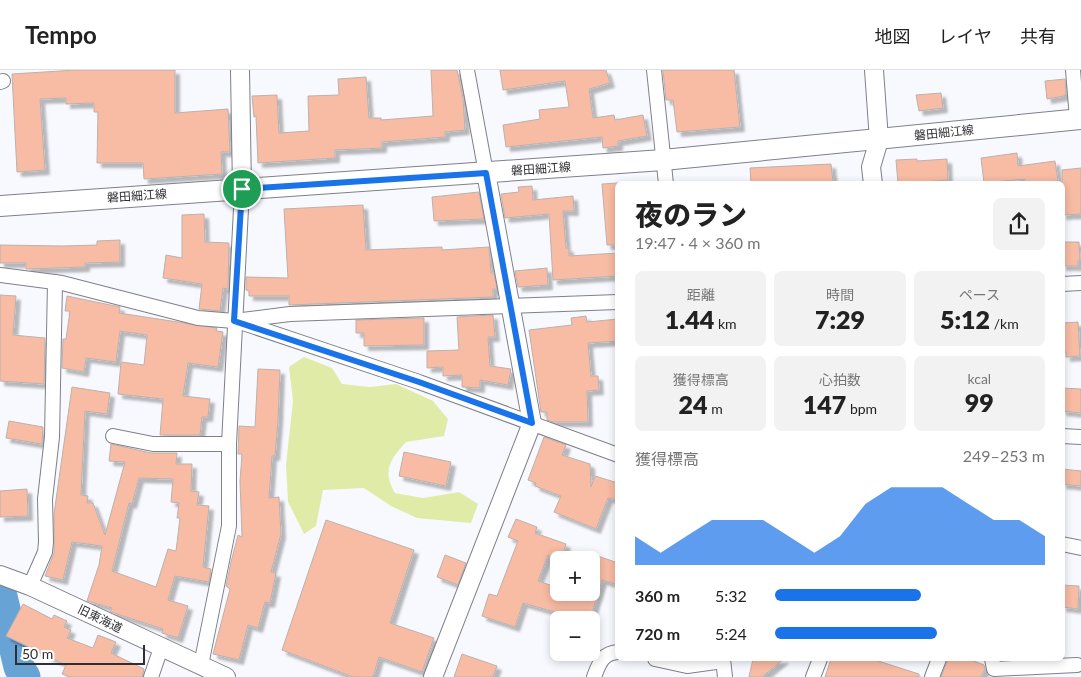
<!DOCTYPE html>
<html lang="ja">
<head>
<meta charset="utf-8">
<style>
  body { margin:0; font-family:Lato,"Noto Sans JP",sans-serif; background:#f2f2f2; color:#222; height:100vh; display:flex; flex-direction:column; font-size:19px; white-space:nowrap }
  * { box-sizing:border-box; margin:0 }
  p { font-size:16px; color:#767676 }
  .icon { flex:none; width:28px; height:28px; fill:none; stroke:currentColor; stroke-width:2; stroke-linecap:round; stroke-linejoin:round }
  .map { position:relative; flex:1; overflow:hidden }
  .sheet { position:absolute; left:615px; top:111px; width:450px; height:480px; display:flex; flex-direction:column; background:#fff; border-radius:8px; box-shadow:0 2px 8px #0003 }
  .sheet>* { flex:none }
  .fabs { position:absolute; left:550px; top:481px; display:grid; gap:10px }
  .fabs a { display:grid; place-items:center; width:50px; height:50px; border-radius:8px; background:#fff; box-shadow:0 2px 8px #0003; font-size:25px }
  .scale { position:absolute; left:15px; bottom:12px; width:130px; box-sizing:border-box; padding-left:5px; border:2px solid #2f2f33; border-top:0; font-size:14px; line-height:18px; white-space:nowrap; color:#2f2f33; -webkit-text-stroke:4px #fff; paint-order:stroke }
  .pin { position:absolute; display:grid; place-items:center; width:42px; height:42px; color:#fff; margin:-21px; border:2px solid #fff; border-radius:50%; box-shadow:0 1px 5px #0007 }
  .round { display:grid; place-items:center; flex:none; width:52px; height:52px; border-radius:8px; background:#f2f2f2 }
  .head { display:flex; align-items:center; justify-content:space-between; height:85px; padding:0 20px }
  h1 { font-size:28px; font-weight:800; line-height:38px }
  .figures { display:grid; grid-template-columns:repeat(3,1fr); gap:8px; height:85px; padding:5px 20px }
  .figures div { display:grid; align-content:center; border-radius:8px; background:#f2f2f2; text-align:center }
  .figures b { font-size:25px; font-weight:800 }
  .figures small { font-size:14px; font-weight:400 }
  .figures p { font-size:14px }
  .chart { height:140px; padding:10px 20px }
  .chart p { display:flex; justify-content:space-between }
  .chart svg { width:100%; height:90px; margin-top:5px; fill:#1a73e8; opacity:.7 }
  ul { padding:0 20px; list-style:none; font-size:16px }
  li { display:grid; grid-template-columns:80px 60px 1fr; align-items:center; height:38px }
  li i { height:12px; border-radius:6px; background:#1a73e8 }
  header { display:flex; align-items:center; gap:30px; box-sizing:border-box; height:70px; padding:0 25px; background:#fff; border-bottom:1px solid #e0e0e0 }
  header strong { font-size:24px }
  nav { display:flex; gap:28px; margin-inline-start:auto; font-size:18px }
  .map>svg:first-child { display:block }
  .green { fill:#e0eba8 }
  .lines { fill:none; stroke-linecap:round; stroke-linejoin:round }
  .river { stroke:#68a3d5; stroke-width:31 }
  .building { fill:#f8bba4; stroke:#bbb1ae; fill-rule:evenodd; filter:url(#shadow) }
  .minor-casing { stroke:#7f8088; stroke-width:16 }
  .tertiary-casing { stroke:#7f8088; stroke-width:20 }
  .secondary-casing { stroke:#7f8088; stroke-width:22 }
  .minor { stroke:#fff; stroke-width:14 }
  .tertiary { stroke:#fff; stroke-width:18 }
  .secondary { stroke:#fff; stroke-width:20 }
  .route-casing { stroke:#fff; stroke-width:10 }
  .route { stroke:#1a73e8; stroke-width:6 }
  .labels { text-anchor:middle; stroke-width:5; stroke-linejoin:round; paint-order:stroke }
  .street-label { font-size:12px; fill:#2f2f33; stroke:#fff }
</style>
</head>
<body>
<header>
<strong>Tempo</strong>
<nav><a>地図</a><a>レイヤ</a><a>共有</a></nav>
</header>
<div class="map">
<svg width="1081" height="607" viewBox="0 0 1081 607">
  <defs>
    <filter id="shadow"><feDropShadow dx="4.5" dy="4.5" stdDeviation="1" flood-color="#0004"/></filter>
  </defs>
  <rect width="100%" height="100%" fill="#f8f9fe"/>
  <path class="green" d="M304 287 332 298 342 314 370 317 396 314 433 331 448 349 444 366 406 372C390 390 382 400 395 423L423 428 459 422 478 434 471 453 417 448 391 436 364 418 323 420 316 456 304 464 288 432 286 395 293 331 289 297Z"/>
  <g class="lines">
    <path class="river" d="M0 518 19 597 25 607"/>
  </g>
  <g class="building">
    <path d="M76 0H175V43L228 39 230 82H221L222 104 144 109 143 93H97L98 42H94V33L66 34V28L40 29 45 100 17 102 12 4Z"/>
    <path d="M431 0H457L463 28 465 60 445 62V67L382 72V78L335 80V88L258 93 256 46 254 47 252 26 277 25 279 63 309 61 308 26 339 25 338 9 366 7 369 48H381V50L433 46Z"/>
    <path d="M500 0H606L610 13 589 19 593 48 614 45 615 50 643 45 647 66 618 71V76L603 78 602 67 506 77 503 55 540 49 539 40 569 37 565 11 503 20Z"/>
    <path d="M663 0H734L740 57 677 62 673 30H666Z"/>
    <path d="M1065 9 1066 24 1064 26 1047 29 1045 11Z"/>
    <path d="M941 23 943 38 919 41 916 25Z"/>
    <path d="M1017 83 1018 96 1055 91 1058 111 1025 114V109L984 113 981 88Z"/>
    <path d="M917 89V91L947 89 948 110 898 114 896 90Z"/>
    <path d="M831 94 833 112 751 114 750 98Z"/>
    <path d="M1081 98V144L1062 145V100Z"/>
    <path d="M618 113V175H607L602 114Z"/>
    <path d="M532 116 533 130 573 126 574 141H563L566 178H569V186L618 183V206L553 210 549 144 505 148 501 124 519 122 518 117Z"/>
    <path d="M479 122 484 149 434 151 432 127Z"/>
    <path d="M363 135 366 180 442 177V180L489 177 491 203H494L497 219H493V227L289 235V226H249V221L246 220V207L288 208 284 139Z"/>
    <path d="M204 144 205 172 229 173 228 219 223 218 220 241 199 239 202 214 163 208 166 185 182 188V145Z"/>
    <path d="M120 170V192L85 193V197L26 199V193H0V175L62 176 97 175V171Z"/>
    <path d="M1062 172H1079L1080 190H1078V196H1062Z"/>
    <path d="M547 198 548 215 518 217 515 201Z"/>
    <path d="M0 225 16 226 13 265 45 268 44 314 0 311Z"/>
    <path d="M67 226 120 237 119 243 217 258 216 261 223 262 218 297 188 293 183 326 210 329 208 347H202L200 365H160L163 329 118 324 121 292 144 295 147 265 120 261 116 292 86 288 84 302 62 298 63 269H66L70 241H65Z"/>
    <path d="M493 245 495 267H488L490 296 511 299 508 315 480 310V318L462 317V305L443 306V297L427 298V281L459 280 457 247Z"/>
    <path d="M586 246 587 252 618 249V271L588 273 591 306H598L599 320 587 321 588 352H553L547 350V342H541L529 260 572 255 571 248Z"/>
    <path d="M424 248V275L364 276V263H356V250Z"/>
    <path d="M1078 252 1080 286 1066 287V282H1062V253Z"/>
    <path d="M258 299 280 300 278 351 275 386H272L269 428 279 427 281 464 271 502 276 503 270 533 265 532 258 558 248 555 239 590 213 584 230 519 226 516 231 492 238 465 242 467 240 411 242 384H238L239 356 255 357Z"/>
    <path d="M72 317 110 323 107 344 85 341 81 425 88 426 87 433H93L105 465 125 392 109 391 111 374 151 383H177L176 394H192L191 421 199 422 197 435 209 436 203 497 211 499 209 512 175 506 168 530 188 536 178 568 162 563 163 559 114 543 110 542 112 538 87 531 99 495 102 476 72 472 63 510 45 506 54 483V444ZM139 408 173 409 171 432 179 433 177 448H180L176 481 168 479 156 517 112 501 129 433 132 434Z"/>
    <path d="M1062 318 1081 319V343L1062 341Z"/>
    <path d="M9 351 43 357 42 374 6 368Z"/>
    <path d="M544 367 566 375 562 385 590 394 591 417 595 406 618 413V430L608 428 596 459 554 442 561 426 535 416 536 413 528 410Z"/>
    <path d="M404 382 451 392 446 416 399 406Z"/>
    <path d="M1062 399 1081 401V416L1062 414Z"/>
    <path d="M27 419 28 446 0 447V421Z"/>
    <path d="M516 449 537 457 535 463 566 474 561 490 548 485 538 511 559 518V522H575L591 528V498L595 485 618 493V515L602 510 590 550H560L562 544 523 533 515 557 482 546 489 524 497 526 518 471 508 467Z"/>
    <path d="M326 450 414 480 390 553 434 568 422 602 379 587 373 607H353L282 580Z"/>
    <path d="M445 485 466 493 458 515 437 507Z"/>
    <path d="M1062 515 1079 516 1078 539 1062 537Z"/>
    <path d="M23 534 52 549 54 545 67 551 64 557 71 560 67 568 93 578 98 565 116 572 111 583 144 599 142 607H70L62 604 66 595 6 566Z"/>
    <path d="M462 584 497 596 493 607H454Z"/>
    <path d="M753 589H784L762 607H749Z"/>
    <path d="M831 589H872L919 604V607H825Z"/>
    <path d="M948 589H969L984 595 985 599 981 607H941Z"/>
  </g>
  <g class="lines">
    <defs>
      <g id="minor">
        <path d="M467 0 486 103"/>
        <path d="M654 0 666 114"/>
        <path d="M1073 0 1077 49"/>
        <path d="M0 12 3 11"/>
        <path d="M0 205 62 213 198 248 234 251 290 244 618 232"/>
        <path d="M1062 214 1081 213"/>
        <path d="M240 252 419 312 618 385"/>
        <path d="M113 366 153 374H229"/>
        <path d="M1062 366 1081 367"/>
        <path d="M1062 474 1081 478"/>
        <path d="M30 516 45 482 46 472 45 429 52 367 55 212"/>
        <path d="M655 589 687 596 723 591"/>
        <path d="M723 589 725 607"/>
        <path d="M992 589 994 599 1077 595"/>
        <path d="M201 595 229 456V374L242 119"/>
        <path d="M151 607 161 578"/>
        <path d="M594 607C599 594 602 583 618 582"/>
        <path d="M813 607 820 589"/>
        <path d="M932 607 939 589"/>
      </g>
      <g id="tertiary">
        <path d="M240 0 242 119"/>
        <path d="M873 114 871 97 879 70 874 0"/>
        <path d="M0 505 30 516 226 607"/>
        <path d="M433 607 532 353 486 103"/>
      </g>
      <path id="secondary" d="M0 136 663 90 1081 49"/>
    </defs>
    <use href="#minor" class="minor-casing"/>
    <use href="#tertiary" class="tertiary-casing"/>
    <use href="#secondary" class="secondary-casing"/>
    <use href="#minor" class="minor"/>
    <use href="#tertiary" class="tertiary"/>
    <use href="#secondary" class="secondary"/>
  </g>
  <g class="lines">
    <defs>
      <path id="route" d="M486 103 532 353 419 312 234 251 242 119Z"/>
    </defs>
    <use href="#route" class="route-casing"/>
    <use href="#route" class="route"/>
  </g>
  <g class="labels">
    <g class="street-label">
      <text transform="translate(944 63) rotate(-6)" y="4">磐田細江線</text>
      <text transform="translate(541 99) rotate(-4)" y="4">磐田細江線</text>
      <text transform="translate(137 126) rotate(-4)" y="4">磐田細江線</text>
      <text transform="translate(100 549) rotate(26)" y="4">旧東海道</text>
    </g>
  </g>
</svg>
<div class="fabs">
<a>+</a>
<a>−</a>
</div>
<div class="scale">50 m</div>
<div class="pin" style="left:242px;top:119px;background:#1e9e55"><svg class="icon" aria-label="arrive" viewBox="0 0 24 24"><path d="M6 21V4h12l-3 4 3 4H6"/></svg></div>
<section class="sheet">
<div class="head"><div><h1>夜のラン</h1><p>19:47 · 4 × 360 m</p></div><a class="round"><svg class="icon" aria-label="share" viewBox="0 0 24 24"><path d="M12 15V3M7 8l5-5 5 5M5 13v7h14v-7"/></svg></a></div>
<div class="figures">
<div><p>距離</p><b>1.44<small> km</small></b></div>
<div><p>時間</p><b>7:29</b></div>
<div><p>ペース</p><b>5:12<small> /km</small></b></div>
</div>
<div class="figures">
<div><p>獲得標高</p><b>24<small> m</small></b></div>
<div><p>心拍数</p><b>147<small> bpm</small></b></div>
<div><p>kcal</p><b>99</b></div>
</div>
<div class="chart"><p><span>獲得標高</span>249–253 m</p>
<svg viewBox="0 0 160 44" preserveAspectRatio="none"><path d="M0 44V30L10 38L20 30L30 22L40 22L50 22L60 30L70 38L80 30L90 14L100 6L110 6L120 6L130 14L140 22L150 22L160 30V44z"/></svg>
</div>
<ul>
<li><b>360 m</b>5:32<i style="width:54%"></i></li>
<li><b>720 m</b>5:24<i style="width:60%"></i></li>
</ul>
</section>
</div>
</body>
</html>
